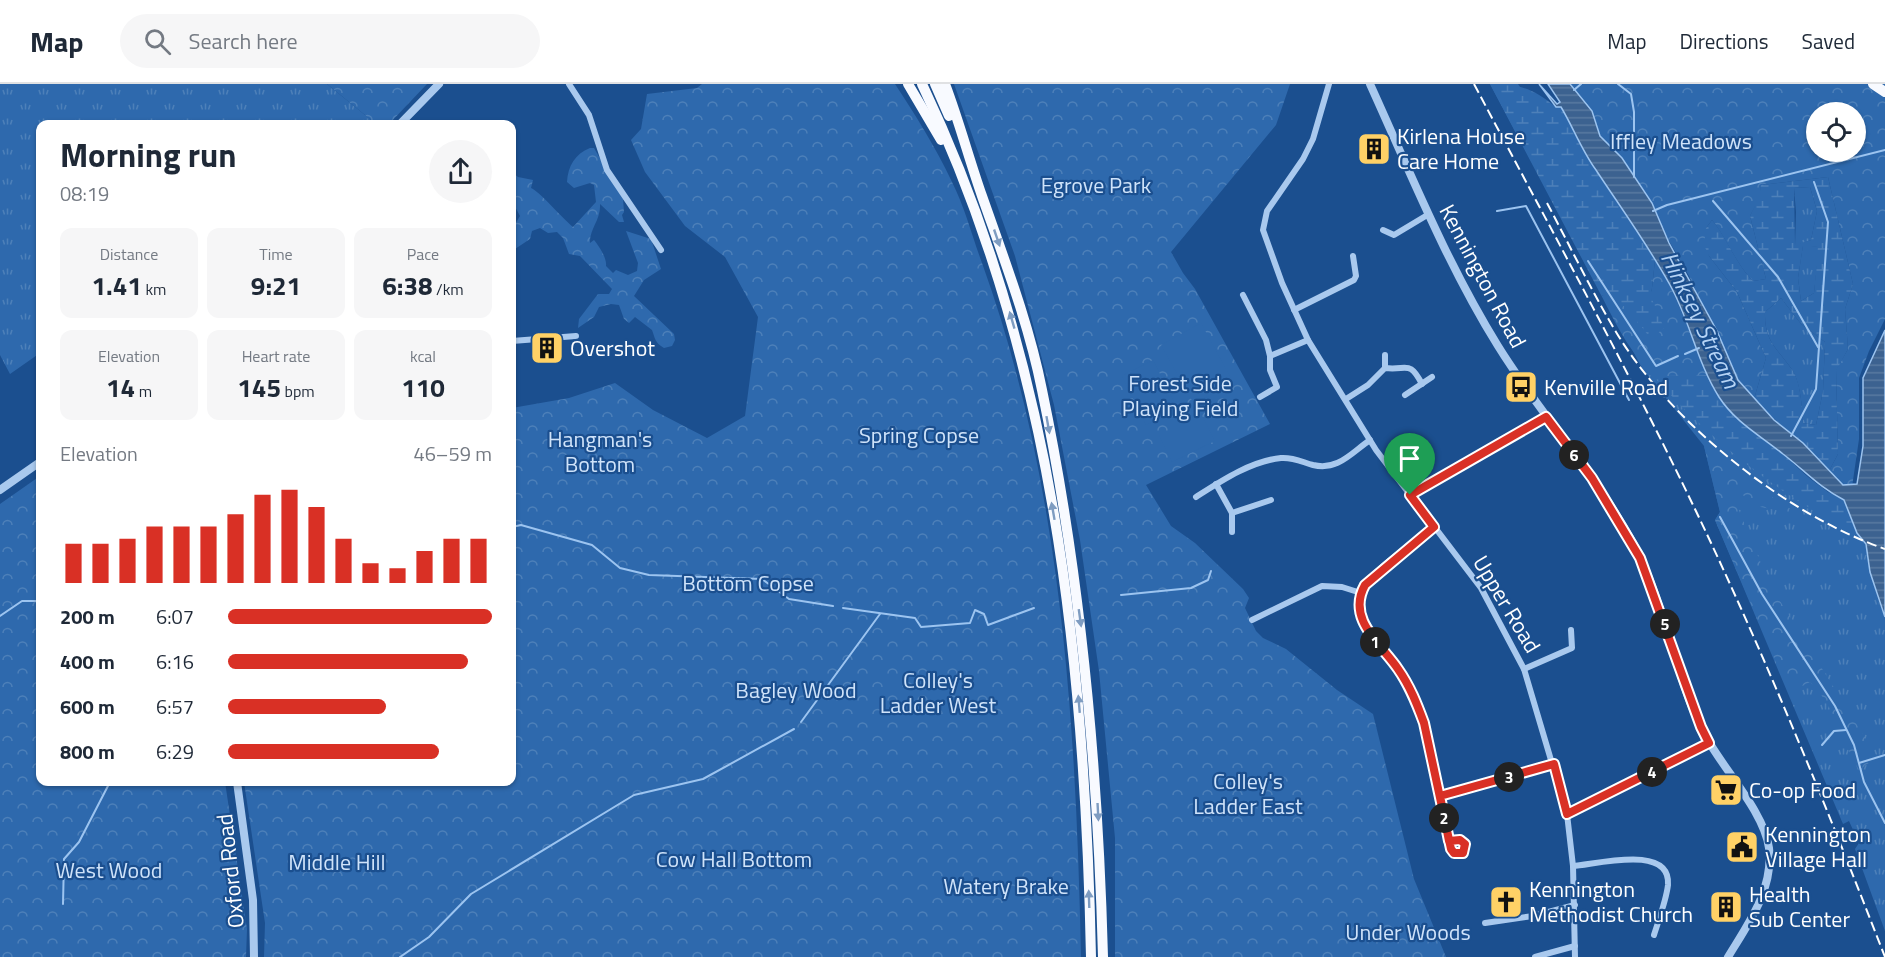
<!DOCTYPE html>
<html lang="en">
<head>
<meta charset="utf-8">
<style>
  body { margin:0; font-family:"Titillium Web",sans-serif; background:#f6f6f7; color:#1f2937; height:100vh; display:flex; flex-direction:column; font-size:22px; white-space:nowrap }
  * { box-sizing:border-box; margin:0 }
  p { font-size:20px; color:#747a83 }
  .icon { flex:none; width:33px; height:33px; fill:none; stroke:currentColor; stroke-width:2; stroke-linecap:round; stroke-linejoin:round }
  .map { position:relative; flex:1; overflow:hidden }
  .drawer { position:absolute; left:36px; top:36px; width:480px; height:666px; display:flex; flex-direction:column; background:#fff; border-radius:12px; box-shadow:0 2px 4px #0004 }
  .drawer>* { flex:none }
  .buttons { position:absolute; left:1806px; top:18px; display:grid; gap:12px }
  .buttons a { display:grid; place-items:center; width:60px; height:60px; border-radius:50%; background:#fff; box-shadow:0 2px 4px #0004; font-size:30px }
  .pin { position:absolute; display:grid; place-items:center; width:51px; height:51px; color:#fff; margin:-62px -26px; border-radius:50% 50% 50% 0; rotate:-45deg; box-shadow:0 0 6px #0007 }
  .pin .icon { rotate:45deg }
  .km { position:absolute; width:30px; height:30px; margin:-15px; border-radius:50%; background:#222; color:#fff; font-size:16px; line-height:30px; text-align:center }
  .round { display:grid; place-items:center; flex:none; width:63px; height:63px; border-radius:32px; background:#f6f6f7 }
  .summary { display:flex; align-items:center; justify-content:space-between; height:102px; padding:0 24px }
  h1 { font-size:33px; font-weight:700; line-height:45px }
  .figures { display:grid; grid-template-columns:repeat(3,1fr); gap:9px; height:102px; padding:6px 24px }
  .figures div { display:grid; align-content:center; border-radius:12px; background:#f6f6f7; text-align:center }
  .figures b { font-size:26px; font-weight:700 }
  .figures small { font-size:16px; font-weight:400 }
  .figures p { font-size:16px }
  .chart { height:168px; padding:12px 24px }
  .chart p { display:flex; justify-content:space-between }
  .chart svg { width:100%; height:108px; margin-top:6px; stroke:#d93025; stroke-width:6 }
  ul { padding:0 24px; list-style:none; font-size:20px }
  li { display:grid; grid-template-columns:96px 72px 1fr; align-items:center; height:45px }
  li i { height:15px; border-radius:8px; background:#d93025 }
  header { display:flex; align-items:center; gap:36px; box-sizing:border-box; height:84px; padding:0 30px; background:#fff; border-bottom:2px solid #e0e1e3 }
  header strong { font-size:28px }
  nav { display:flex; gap:33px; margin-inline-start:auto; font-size:21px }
  .search { width:420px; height:54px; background:#f6f6f7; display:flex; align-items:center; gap:15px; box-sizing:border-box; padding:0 21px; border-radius:33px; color:#747a83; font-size:22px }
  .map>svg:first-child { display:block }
  .grass { fill:url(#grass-tufts) }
  .forest { fill:url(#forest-crowns); fill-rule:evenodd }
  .wetland { fill:url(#wetland-marsh); fill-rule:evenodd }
  .pitch { fill:#2e69ad }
  .water { fill:url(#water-rules); stroke:#9cc4f0; stroke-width:1.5 }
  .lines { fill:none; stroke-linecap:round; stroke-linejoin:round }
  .stream { stroke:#9cc4f0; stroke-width:2 }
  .minor { stroke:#a9c9ee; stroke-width:6 }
  .tertiary { stroke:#a9c9ee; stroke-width:8 }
  .trunk { stroke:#f8faff; stroke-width:10 }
  .rail { stroke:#fff; stroke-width:2; stroke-dasharray:10 4.5; stroke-linecap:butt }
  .oneway { fill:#7e9cc1 }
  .route-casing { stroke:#fff; stroke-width:12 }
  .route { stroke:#d93025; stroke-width:8 }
  .labels { text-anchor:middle; stroke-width:4.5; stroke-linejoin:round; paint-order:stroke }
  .poi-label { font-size:22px; fill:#fff; stroke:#1b4f8f; text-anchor:start }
  .park-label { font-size:22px; fill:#cfe3fa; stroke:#1b4f8f }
  .street-label { font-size:22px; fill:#fff; stroke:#1b4f8f }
  .water-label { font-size:24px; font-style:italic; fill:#b5d3f5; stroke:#1b4f8f }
</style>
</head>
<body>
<header>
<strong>Map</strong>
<div class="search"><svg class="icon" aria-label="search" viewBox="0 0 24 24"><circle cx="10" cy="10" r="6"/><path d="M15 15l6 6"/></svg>Search here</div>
<nav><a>Map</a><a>Directions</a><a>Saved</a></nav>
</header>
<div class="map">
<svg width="1885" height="873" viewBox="0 0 1885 873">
  <defs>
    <pattern id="grass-tufts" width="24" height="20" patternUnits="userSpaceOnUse" patternTransform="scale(1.5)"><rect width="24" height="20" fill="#2e69ad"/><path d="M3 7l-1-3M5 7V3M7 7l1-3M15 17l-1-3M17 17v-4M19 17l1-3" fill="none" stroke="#4d80b9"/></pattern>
    <pattern id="forest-crowns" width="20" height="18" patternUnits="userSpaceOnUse" patternTransform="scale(1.5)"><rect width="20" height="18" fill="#2e69ad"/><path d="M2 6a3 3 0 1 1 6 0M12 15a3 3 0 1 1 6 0" fill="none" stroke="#4d80b9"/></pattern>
    <pattern id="wetland-marsh" width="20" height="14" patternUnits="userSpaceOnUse" patternTransform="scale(1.5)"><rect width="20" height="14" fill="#2e69ad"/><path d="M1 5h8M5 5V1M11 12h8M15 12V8" fill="none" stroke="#4d80b9"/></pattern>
    <pattern id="water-rules" width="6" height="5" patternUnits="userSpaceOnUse" patternTransform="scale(1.5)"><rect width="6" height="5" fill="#3c6290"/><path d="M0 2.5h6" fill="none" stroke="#597aa1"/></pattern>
  </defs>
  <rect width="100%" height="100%" fill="#1b4f8f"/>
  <g class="grass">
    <path d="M0 0H327L376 40H40V269L10 290 0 271Z"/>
    <path d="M1490 0H1518L1719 312 1852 433C1855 444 1864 455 1866 463 1872 487 1874 510 1885 533V847L1855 765 1859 759 1849 737 1843 740 1715 436 1720 428 1704 362 1642 284Z"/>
    <path d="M1810 103 1817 127 1811 156 1795 162 1796 128 1794 104Z"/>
    <path d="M1803 161 1819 163 1814 209 1801 217 1798 194Z"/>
    <path d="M1781 214 1801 240 1825 258 1823 307 1816 341 1803 339C1802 324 1801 301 1793 287 1778 265 1764 258 1765 228Z"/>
  </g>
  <g class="forest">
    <path d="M327 0H427L389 40H376Z"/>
    <path d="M702 0H895C916 32 936 64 952 98 965 124 972 152 982 179 1062 400 1076 640 1081 873H264L265 839 244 698H512V324L569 314 615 299 653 326 707 354 745 332 758 233 725 173 685 142 645 88 631 56 641 45 647 10 697 4Z"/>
    <path d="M954 0H1290L1276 41 1171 168 1183 189 1195 205 1270 340 1146 401 1171 442 1195 459 1243 505 1249 514 1245 524 1256 547 1263 554 1286 565 1337 606 1373 630 1414 795 1446 873H1115V754L1099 587 1080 456 1054 321 1015 172Z"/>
    <path d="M1570 0H1885V235L1869 267 1859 294V355L1852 403 1843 401 1829 387 1838 370 1836 286 1848 265 1845 225 1853 200 1828 93 1761 101 1760 113 1750 132 1766 195 1753 197C1735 179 1728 156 1712 136L1706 144 1709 172 1737 208 1766 274 1754 315 1738 296 1689 192 1622 74 1600 52 1592 27ZM1816 28H1856V68H1816Z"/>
    <path d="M590 64H594L623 115 624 128 622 131 624 138H619L600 120C601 136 589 145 590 159L594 156C599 162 607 174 606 182L613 189 616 186 628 191 637 187 638 179 626 147 651 155 661 185 644 196 634 212 674 250 675 256 672 262 664 264C655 259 655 254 652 246L635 233 629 239 624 235 619 221 611 220 599 223 594 233 578 244 579 235 598 210H609L612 205 580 172 569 170 563 154 557 148 548 149 540 144 532 147 530 155 512 167V145L520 132 512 117V88L518 93 533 96 531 104C538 106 563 135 573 143L596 118 594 101 590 99 574 104 567 98C568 82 575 70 590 64Z"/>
    <path d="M1655 176 1671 203 1708 291C1695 291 1679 295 1666 292 1636 287 1614 235 1601 211 1627 216 1635 237 1651 255L1664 244 1651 213Z"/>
    <path d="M1704 362 1745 396 1800 431 1756 422 1738 407 1733 412 1770 501 1877 673 1859 686C1840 654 1837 625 1810 598L1789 609 1715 436 1720 428Z"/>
    <path d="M40 392V698H225L247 845 246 873H0V420Z"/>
  </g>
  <g class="wetland">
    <path d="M1490 0C1520 0 1532 4 1556 23L1561 22 1595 85 1655 176 1651 213 1664 244 1651 255C1636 236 1626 216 1601 211Z"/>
    <path d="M1828 93 1853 200 1845 225 1848 265 1836 287 1838 370 1829 387C1805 361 1778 340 1754 315L1766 274 1737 208 1709 172 1704 161 1706 144 1712 136C1728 155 1735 179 1753 197L1766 195 1750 132 1759 113 1761 101ZM1810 103 1817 127 1811 156 1795 161 1794 104ZM1803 162 1818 163 1814 209 1801 217 1798 194ZM1781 214 1801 240 1825 258 1823 307 1816 341 1803 339C1802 323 1801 300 1793 287 1778 265 1764 258 1765 228Z"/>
    <path d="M1644 282 1665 292 1708 291 1732 330 1786 372 1801 388 1828 408 1844 416 1852 433V447C1772 408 1703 349 1644 282Z"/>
  </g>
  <g class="pitch">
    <path d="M1201 239 1233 298 1194 320 1161 261Z"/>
    <path d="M1153 276 1178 326 1146 341 1122 292Z"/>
    <path d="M1201 330 1215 357 1172 378 1159 351Z"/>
  </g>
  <path class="water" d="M1539 0 1557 20 1560 18 1548 0H1570L1592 27 1600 52 1622 74 1652 119 1669 159 1717 247 1738 296 1774 336 1803 359 1843 401 1857 400 1863 362V294L1885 246V533L1870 488 1866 460 1857 449 1844 416C1820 404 1804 386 1783 370 1761 352 1735 338 1719 313 1697 278 1690 237 1670 201 1648 161 1621 124 1596 86 1582 67 1573 43 1561 23H1556Z"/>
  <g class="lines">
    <g class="stream">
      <path d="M1618 0 1631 10 1634 28V93"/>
      <path d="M1574 6 1581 0"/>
      <path d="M1713 117 1778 193 1818 263"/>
      <path d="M1497 127 1526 122 1629 316"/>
      <path d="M1653 127 1667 121 1885 66"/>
      <path d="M1588 177 1656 282 1678 272"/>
      <path d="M1685 270 1699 264"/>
      <path d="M1791 352 1816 305 1828 138 1814 98"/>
      <path d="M1720 433 1762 510 1835 622 1854 661 1864 698 1885 739"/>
      <path d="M512 443 521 441 592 461 620 484 649 491 762 495 789 515 833 522"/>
      <path d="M1121 511 1191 504 1208 496 1211 487"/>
      <path d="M843 524 915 534 921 543 970 539 975 526 984 530 988 541 1034 524"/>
      <path d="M0 532 22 517H40"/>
      <path d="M801 638 880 530"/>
      <path d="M1822 661 1834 647 1846 646"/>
      <path d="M1859 679 1885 671"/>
      <path d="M63 820 64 775 79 758 110 698"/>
      <path d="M400 873 429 853 471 810 634 711 703 695 794 645"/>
    </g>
    <g class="minor">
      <path d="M569 0 589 31 607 86 661 166"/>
      <path d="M1329 0 1313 55 1303 75 1267 127 1263 146 1282 199 1308 256 1376 366 1481 504 1524 585 1567 730 1573 782 1575 873"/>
      <path d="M1383 146 1394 151 1429 130"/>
      <path d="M1243 211 1266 256 1270 272"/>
      <path d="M1294 226 1354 196 1356 192 1353 172"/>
      <path d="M512 257 576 252"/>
      <path d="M1385 284V271"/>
      <path d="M1405 311 1432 293"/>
      <path d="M1260 313 1277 303 1270 286V272L1308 256"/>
      <path d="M1346 315 1368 301 1385 284C1407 287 1409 275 1422 300"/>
      <path d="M1216 400 1232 429V448"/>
      <path d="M1410 411 1546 333"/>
      <path d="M1196 413C1221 397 1251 377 1281 374 1293 373 1302 378 1313 381 1338 387 1351 369 1370 356"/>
      <path d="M1232 429 1271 416"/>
      <path d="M1434 443C1416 458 1367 488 1361 510 1350 542 1390 571 1404 596 1433 643 1438 704 1449 757"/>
      <path d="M1252 536 1322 502 1342 503 1361 509"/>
      <path d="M1524 585 1572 564 1571 546"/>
      <path d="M1440 712 1554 680"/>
      <path d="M1567 730 1709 659"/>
      <path d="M1449 757H1462L1465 760 1464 768 1461 770 1454 769Z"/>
      <path d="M1573 782C1598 780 1671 760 1668 801 1666 817 1659 835 1654 851"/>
      <path d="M1485 839 1533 832 1575 821"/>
      <path d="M1535 873 1575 862"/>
    </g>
    <g class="tertiary">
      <path d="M1370 0C1410 88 1447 180 1498 262 1540 330 1595 389 1633 459 1664 517 1673 584 1701 644 1719 681 1764 726 1769 764 1774 805 1748 840 1728 873"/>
      <path d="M400 40 439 0"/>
      <path d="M0 406 40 378"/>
      <path d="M237 698 253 816 254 873"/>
    </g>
    <g class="trunk">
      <path d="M908 0 941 56"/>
      <path d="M922 0C1053 274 1085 573 1091 873"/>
      <path d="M935 0 949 32"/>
      <path d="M945 0C959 37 969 75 982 112 1004 175 1029 240 1042 306 1081 493 1098 682 1103 873"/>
      <path d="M1873 0 1885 8"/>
    </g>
    <g class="rail">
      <path d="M1474 0C1555 153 1639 305 1712 461 1775 596 1831 734 1885 873"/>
      <path d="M1547 119C1570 162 1591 206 1616 248 1671 339 1785 430 1885 465"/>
    </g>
  </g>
  <defs><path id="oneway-solid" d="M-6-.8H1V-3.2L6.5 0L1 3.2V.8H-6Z" transform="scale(1.5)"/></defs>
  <g class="oneway">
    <use href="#oneway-solid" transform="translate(997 154) rotate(71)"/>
    <use href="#oneway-solid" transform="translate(1012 236) rotate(-106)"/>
    <use href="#oneway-solid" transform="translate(1048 341) rotate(80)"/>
    <use href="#oneway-solid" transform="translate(1053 427) rotate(-100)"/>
    <use href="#oneway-solid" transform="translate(1080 534) rotate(82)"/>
    <use href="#oneway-solid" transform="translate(1079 620) rotate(-95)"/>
    <use href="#oneway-solid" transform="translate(1098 728) rotate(87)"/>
    <use href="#oneway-solid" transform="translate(1089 815) rotate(-92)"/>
  </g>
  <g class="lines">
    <defs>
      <path id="route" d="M1410 411 1434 443 1365 501C1346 535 1381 560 1398 585 1410 602 1417 620 1424 639L1451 765 1454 769H1463L1465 760 1460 756 1449 757 1440 712 1554 680 1567 730 1709 659 1701 643 1640 474 1592 394 1546 333 1410 411"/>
    </defs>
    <use href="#route" class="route-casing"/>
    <use href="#route" class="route"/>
  </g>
  <defs>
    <symbol id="building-square" viewBox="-11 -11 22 22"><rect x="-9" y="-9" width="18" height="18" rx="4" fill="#ffd166" stroke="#1b4f8f"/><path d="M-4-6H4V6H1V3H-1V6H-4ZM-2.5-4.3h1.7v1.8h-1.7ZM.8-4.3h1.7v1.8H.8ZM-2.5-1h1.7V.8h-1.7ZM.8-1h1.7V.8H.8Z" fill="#111"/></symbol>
    <symbol id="bus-square" viewBox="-11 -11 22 22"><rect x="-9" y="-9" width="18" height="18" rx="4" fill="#ffd166" stroke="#1b4f8f"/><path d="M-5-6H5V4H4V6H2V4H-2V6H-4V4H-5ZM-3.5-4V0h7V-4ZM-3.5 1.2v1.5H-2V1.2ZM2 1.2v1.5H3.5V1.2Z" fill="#111"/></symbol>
    <symbol id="supermarket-square" viewBox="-11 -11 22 22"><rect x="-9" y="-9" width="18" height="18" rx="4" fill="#ffd166" stroke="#1b4f8f"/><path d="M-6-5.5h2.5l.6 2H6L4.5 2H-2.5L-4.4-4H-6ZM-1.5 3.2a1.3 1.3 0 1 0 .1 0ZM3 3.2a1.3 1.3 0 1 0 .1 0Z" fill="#111"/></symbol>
    <symbol id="civic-square" viewBox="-11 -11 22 22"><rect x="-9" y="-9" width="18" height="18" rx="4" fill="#ffd166" stroke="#1b4f8f"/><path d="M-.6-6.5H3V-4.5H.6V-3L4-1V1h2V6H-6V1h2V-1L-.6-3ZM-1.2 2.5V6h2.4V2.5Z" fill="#111"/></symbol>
    <symbol id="church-square" viewBox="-11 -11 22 22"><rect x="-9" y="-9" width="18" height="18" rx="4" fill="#ffd166" stroke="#1b4f8f"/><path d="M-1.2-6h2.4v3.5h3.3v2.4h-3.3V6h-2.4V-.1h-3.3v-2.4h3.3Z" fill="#111"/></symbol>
  </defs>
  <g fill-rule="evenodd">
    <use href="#building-square" x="1355" y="46" width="38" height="38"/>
    <use href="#building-square" x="528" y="245" width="38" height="38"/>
    <use href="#bus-square" x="1502" y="284" width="38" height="38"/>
    <use href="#supermarket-square" x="1707" y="687" width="38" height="38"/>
    <use href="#civic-square" x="1723" y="744" width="38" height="38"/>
    <use href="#church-square" x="1487" y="799" width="38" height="38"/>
    <use href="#building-square" x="1707" y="804" width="38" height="38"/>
  </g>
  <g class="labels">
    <g class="poi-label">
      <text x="1397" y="60">Kirlena House<tspan x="1397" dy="25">Care Home</tspan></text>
      <text x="570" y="272">Overshot</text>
      <text x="1544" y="311">Kenville Road</text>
      <text x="1749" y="714">Co-op Food</text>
      <text x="1765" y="758">Kennington<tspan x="1765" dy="25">Village Hall</tspan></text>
      <text x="1529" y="813">Kennington<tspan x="1529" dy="25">Methodist Church</tspan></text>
      <text x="1749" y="818">Health<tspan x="1749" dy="25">Sub Center</tspan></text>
    </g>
    <g class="park-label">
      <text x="1681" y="65">Iffley Meadows</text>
      <text x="1096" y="109">Egrove Park</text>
      <text x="1180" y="307">Forest Side<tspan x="1180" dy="25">Playing Field</tspan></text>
      <text x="919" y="359">Spring Copse</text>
      <text x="600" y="363">Hangman's<tspan x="600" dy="25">Bottom</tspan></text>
      <text x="748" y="507">Bottom Copse</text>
      <text x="938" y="604">Colley's<tspan x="938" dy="25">Ladder West</tspan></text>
      <text x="796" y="614">Bagley Wood</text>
      <text x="1248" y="705">Colley's<tspan x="1248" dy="25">Ladder East</tspan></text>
      <text x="734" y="783">Cow Hall Bottom</text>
      <text x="337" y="786">Middle Hill</text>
      <text x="109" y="794">West Wood</text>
      <text x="1006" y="810">Watery Brake</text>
      <text x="1408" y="856">Under Woods</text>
    </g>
    <g class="street-label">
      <text transform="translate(1483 192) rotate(62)" y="8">Kennington Road</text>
      <text transform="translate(1507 520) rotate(59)" y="8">Upper Road</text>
      <text transform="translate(230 787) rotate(-96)" y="8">Oxford Road</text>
    </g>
    <g class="water-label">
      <text transform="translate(1700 236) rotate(64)" y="8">Hinksey Stream</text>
    </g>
  </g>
</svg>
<div class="buttons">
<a><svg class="icon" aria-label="locate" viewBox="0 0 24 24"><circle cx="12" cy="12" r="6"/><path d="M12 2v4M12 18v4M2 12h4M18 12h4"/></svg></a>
</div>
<div class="pin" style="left:1410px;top:411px;background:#1e9e55"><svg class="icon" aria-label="arrive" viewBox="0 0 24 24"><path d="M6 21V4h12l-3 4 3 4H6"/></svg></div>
<b class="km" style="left:1375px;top:558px">1</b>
<b class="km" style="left:1444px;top:734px">2</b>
<b class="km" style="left:1509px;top:693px">3</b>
<b class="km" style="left:1652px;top:688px">4</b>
<b class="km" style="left:1665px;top:540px">5</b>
<b class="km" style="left:1574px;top:371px">6</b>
<section class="drawer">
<div class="summary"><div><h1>Morning run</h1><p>08:19</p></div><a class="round"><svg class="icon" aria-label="share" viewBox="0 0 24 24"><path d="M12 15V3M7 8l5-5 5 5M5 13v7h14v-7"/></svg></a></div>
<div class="figures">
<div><p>Distance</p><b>1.41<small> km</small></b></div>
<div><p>Time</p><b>9:21</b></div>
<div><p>Pace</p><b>6:38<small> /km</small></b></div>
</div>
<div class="figures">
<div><p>Elevation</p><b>14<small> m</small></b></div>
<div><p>Heart rate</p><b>145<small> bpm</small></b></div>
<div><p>kcal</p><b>110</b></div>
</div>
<div class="chart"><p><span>Elevation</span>46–59 m</p>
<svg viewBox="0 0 160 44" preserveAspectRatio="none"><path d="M5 44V28M15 44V28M25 44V26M35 44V21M45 44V21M55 44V21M65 44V16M75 44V8M85 44V6M95 44V13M105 44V26M115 44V36M125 44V38M135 44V31M145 44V26M155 44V26"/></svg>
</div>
<ul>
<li><b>200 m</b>6:07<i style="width:100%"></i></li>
<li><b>400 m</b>6:16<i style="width:91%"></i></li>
<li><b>600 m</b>6:57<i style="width:60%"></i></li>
<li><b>800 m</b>6:29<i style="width:80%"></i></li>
</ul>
</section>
</div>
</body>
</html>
